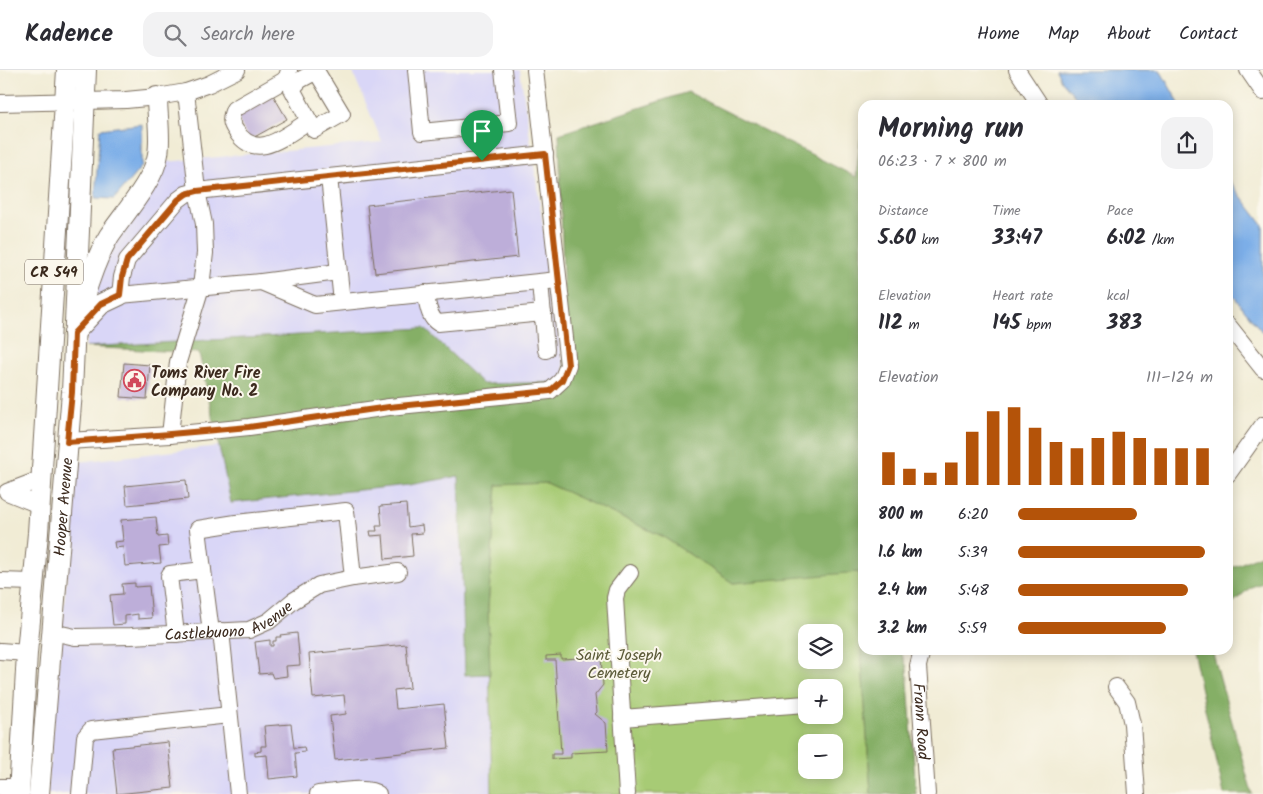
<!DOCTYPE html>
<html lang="en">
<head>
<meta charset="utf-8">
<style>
  body { margin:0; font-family:Kalam,sans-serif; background:#f2f2f3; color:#2b2b33; height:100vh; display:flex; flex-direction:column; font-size:19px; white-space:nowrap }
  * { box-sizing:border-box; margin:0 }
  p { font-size:16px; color:#7c7c81 }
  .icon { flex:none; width:28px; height:28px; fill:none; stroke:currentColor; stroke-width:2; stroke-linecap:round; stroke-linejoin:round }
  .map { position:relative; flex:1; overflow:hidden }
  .sheet { position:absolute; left:858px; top:30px; width:375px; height:555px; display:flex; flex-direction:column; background:#fff; border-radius:15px; box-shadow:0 2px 12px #0003 }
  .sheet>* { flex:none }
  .buttons { position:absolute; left:798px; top:554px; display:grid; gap:10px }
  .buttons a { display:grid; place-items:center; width:45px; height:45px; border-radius:10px; background:#fff; box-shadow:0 2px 12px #0003; font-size:25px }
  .pin { position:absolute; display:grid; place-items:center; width:42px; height:42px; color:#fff; margin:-51px -21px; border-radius:50% 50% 50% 0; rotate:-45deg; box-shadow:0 0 5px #0007 }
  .pin .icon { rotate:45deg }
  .round { display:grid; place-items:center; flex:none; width:52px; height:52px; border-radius:15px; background:#f2f2f3 }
  .headline { display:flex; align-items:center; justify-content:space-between; height:85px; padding:0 20px }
  h1 { font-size:28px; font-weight:600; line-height:38px }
  .stats { display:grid; grid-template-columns:repeat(3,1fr); gap:8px; height:85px; padding:5px 20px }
  .stats div { display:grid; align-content:center }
  .stats b { font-size:21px; font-weight:600 }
  .stats small { font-size:14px; font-weight:400 }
  .stats p { font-size:14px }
  .chart { height:140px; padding:10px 20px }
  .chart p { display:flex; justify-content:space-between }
  .chart svg { width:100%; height:90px; margin-top:5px; stroke:#b45309; stroke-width:6 }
  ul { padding:0 20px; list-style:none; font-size:16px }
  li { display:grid; grid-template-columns:80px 60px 1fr; align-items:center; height:38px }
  li i { height:12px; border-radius:6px; background:#b45309 }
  header { display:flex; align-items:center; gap:30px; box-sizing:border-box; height:70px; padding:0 25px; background:#fff; border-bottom:1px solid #e1e1e2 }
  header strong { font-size:24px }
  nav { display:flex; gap:28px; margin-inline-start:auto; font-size:18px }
  .search { width:350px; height:45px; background:#f2f2f3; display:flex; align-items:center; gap:12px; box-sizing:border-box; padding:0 18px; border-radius:15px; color:#7c7c81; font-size:19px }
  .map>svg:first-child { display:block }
  .built { fill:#d9d6f7 }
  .green { fill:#a7cb75; stroke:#717a4a; fill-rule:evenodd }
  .forest { fill:#85af66; stroke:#606c42 }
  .water { fill:#7caee8; stroke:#5c6c83 }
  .building { fill:#bdaed9 }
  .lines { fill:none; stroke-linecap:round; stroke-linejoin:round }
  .minor-casing { stroke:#7b6e5e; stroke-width:18 }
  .major-casing { stroke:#7b6e5e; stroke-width:22 }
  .minor { stroke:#fff; stroke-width:16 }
  .major { stroke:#fff; stroke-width:20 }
  .route-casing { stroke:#fff; stroke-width:10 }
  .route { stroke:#b45309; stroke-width:6 }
  .labels { text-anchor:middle; stroke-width:4; stroke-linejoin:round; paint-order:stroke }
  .shield { fill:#fbf7ec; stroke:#75685c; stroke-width:1 }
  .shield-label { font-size:15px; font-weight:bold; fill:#3b2a1e }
  .poi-label { font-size:16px; font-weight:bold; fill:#3b2a1e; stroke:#fbf7ec; text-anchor:start }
  .street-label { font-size:16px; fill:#3b2a1e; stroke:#fbf7ec }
  .park-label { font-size:16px; fill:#5b5a38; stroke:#fbf7ec }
</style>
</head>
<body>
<header>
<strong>Kadence</strong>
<div class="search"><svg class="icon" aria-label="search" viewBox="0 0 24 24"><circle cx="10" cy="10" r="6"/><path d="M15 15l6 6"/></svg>Search here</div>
<nav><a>Home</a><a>Map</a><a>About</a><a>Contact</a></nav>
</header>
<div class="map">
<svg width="1263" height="724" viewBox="0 0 1263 724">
  <rect width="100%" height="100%" fill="#fbf7ec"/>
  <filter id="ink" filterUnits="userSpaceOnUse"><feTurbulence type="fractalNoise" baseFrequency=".02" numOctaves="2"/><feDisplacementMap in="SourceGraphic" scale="10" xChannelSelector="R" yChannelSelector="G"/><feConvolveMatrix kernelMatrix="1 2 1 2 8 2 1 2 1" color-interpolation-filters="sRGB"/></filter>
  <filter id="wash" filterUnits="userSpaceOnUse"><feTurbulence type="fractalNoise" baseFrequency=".0096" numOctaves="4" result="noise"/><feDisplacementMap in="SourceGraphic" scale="20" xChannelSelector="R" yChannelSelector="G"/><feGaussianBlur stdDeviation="1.12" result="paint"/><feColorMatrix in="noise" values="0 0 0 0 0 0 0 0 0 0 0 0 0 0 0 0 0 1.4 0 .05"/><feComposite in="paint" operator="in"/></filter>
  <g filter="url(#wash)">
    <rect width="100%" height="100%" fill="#f1ecd5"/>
    <g class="built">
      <path d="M352 0H520L566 312 483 314 424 258 85 277 103 178 166 92 382 72Z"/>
      <path d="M219 376 231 433 409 415 460 406 465 605 490 604 492 724H47L77 392Z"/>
    </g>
    <path class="green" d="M547 413 662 466 733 513 859 501V550L871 724H492L488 537 497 415ZM806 562H834V590H806ZM806 618H834V645H806ZM806 672H834V700H806Z"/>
    <g class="forest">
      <path d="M688 22 856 107 862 56V580H900L907 597 916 724H871L859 550V502L733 513 662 466 547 413 497 415 488 537 490 604 465 605 459 406 409 415 231 433 199 283 85 277 424 258 483 314 566 312 559 64Z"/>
      <path d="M1263 484V513L1251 517 1228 537V499Z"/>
      <path d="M1192 580H1212L1252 724H1224Z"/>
    </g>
    <g class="water">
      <path d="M1057 0H1160L1180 35H1082L1062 11Z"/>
      <path d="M142 54V96L114 129 95 128 100 59Z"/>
      <path d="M1228 109 1263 155V263L1228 219Z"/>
    </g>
    <g id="blocks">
      <g class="building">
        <path d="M273 25 287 49 249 70 236 46Z"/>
        <path d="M511 119 518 187 375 203 367 135Z"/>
        <path d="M124 293 150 295 147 329 121 327Z"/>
        <path d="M186 410 188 429 127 435 125 416Z"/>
        <path d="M406 434 408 457 422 455 423 463 411 464 413 486 385 489 383 465 371 466 370 461H377L376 456H382L380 436Z"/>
        <path d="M156 447 158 467 167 466 168 476 159 477 161 493 125 496 123 477 115 478 114 472 123 471 121 450Z"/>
        <path d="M135 513V517L149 516 152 548 138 549V544L125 546V554L113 555 110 525 123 524 122 514Z"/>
        <path d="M297 563 300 595 286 596 287 606 273 608 271 603 259 604 255 572 270 570V576H273V571H276V567H281L280 565Z"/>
        <path d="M406 574 410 618 394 620 396 639 444 634 449 678 335 690 330 646 346 644 344 625 313 628 309 584Z"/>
        <path d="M561 585V589L601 587 603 615 595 625 597 642 595 644 606 653 608 681 571 683V688L552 689V684H561L555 590H546V586Z"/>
        <path d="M291 654 294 678 304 677 305 682 295 683 297 706 269 709 267 685 255 686V682L261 681V676H266L264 656Z"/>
        <path d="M168 672 173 718 117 724 112 678Z"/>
      </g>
    </g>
  </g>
  <g filter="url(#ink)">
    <use href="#blocks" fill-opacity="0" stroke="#7b6e5e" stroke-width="1"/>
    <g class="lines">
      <defs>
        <g id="minor">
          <path d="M289 0 287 7 283 11 234 39C230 48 230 53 236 61 257 93 285 65 309 51"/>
          <path d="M416 0 422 62 509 53 503 0"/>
          <path d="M1017 0 1040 35"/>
          <path d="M1248 0 1263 22"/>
          <path d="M311 4H318L342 44 314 60 292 19 300 10Z"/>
          <path d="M0 33 126 30 157 27 186 22 209 14 237 0"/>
          <path d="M479 56 482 91"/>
          <path d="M329 107 342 232"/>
          <path d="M338 202 261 212 120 225 122 207 127 190 178 130 186 124 197 121 545 84"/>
          <path d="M261 212 315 235 558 210"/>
          <path d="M540 212 546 280"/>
          <path d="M425 223C428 233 428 247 438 253L543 243"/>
          <path d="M1228 255 1263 299"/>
          <path d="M170 365 178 292 201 217 205 183 204 154 197 121 186 22"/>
          <path d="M67 371 170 365 249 357 389 337 550 321 562 310 568 295 535 0"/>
          <path d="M1228 404 1263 355"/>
          <path d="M39 435 7 422 41 409"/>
          <path d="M203 500 198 459 236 453 346 441 353 508"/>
          <path d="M0 511 33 512"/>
          <path d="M221 561 238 724"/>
          <path id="s1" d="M52 562 75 567 131 566 249 560 269 551 293 531 319 515 353 508 398 502"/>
          <path d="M176 564 169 506 170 504 203 500 211 562"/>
          <path id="s2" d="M922 580 918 596 927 724"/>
          <path d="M0 581 27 583"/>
          <path d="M1116 617 1127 632 1132 654 1137 724"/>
          <path d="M622 648 806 634"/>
          <path d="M0 717H20"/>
          <path d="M80 724 85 667 91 660 229 645"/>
          <path d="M318 724C333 723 367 715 378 724"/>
          <path d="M627 724 615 528 617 520 630 503"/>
        </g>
        <g id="major">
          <path d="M83 230C90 207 97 186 109 166 124 144 155 109 158 84 161 67 157 45 157 27"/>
          <path d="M74 263 101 234 120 225"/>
          <path d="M19 724 27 583 38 463 67 0"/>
          <path id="s3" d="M39 724 72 322 86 0"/>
        </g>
      </defs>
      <use href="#minor" class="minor-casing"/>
      <use href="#major" class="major-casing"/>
      <use href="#minor" class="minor"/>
      <use href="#major" class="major"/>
    </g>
  </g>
  <g class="lines" filter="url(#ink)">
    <defs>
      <path id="route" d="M545 84 568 295 562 310 550 321 389 337 249 357 170 364 67 372 72 322 74 263 101 234 120 225 122 207 127 190 178 130 186 124 197 121Z"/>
    </defs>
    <use href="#route" class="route-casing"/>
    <use href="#route" class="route"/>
  </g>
  <defs>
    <symbol id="civic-ring" viewBox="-11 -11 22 22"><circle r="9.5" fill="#fbf7ec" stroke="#d1495b" stroke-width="1.5"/><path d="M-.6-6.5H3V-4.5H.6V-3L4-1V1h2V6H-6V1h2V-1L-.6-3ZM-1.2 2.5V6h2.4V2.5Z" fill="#d1495b"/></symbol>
  </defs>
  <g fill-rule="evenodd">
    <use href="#civic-ring" x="122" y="298" width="25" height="25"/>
  </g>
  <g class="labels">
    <rect class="shield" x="25" y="189.5" width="58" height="25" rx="4"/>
    <g class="shield-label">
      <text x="54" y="207">CR 549</text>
    </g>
    <g class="poi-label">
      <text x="151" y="308">Toms River Fire<tspan x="151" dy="18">Company No. 2</tspan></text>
    </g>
    <g class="street-label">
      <text dy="6" stroke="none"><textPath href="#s3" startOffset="288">Hooper Avenue</textPath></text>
      <text dy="6" stroke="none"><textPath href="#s1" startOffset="180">Castlebuono Avenue</textPath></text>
      <text dy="6" stroke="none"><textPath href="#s2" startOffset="72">Frann Road</textPath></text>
    </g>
    <g class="park-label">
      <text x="619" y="590">Saint Joseph<tspan x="619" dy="18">Cemetery</tspan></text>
    </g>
  </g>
</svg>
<div class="buttons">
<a><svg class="icon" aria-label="layers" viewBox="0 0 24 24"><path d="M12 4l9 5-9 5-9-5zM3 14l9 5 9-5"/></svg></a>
<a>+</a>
<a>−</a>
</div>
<div class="pin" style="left:482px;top:91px;background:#1e9e55"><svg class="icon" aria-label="arrive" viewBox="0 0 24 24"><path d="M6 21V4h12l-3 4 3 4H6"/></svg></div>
<section class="sheet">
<div class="headline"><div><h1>Morning run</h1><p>06:23 · 7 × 800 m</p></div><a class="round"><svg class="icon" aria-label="share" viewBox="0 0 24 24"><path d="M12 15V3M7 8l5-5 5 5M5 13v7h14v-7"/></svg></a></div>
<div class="stats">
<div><p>Distance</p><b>5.60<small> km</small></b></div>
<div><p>Time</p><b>33:47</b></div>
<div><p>Pace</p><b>6:02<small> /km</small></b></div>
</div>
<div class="stats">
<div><p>Elevation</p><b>112<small> m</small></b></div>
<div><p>Heart rate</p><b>145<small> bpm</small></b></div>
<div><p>kcal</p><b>383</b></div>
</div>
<div class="chart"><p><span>Elevation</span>111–124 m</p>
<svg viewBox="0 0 160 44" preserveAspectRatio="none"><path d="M5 44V28M15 44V36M25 44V38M35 44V33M45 44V18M55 44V8M65 44V6M75 44V16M85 44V23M95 44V26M105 44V21M115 44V18M125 44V21M135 44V26M145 44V26M155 44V26"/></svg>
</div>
<ul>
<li><b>800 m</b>6:20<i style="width:61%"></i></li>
<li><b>1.6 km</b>5:39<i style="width:96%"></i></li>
<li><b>2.4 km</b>5:48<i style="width:87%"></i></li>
<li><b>3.2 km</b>5:59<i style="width:76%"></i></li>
</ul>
</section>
</div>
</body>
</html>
